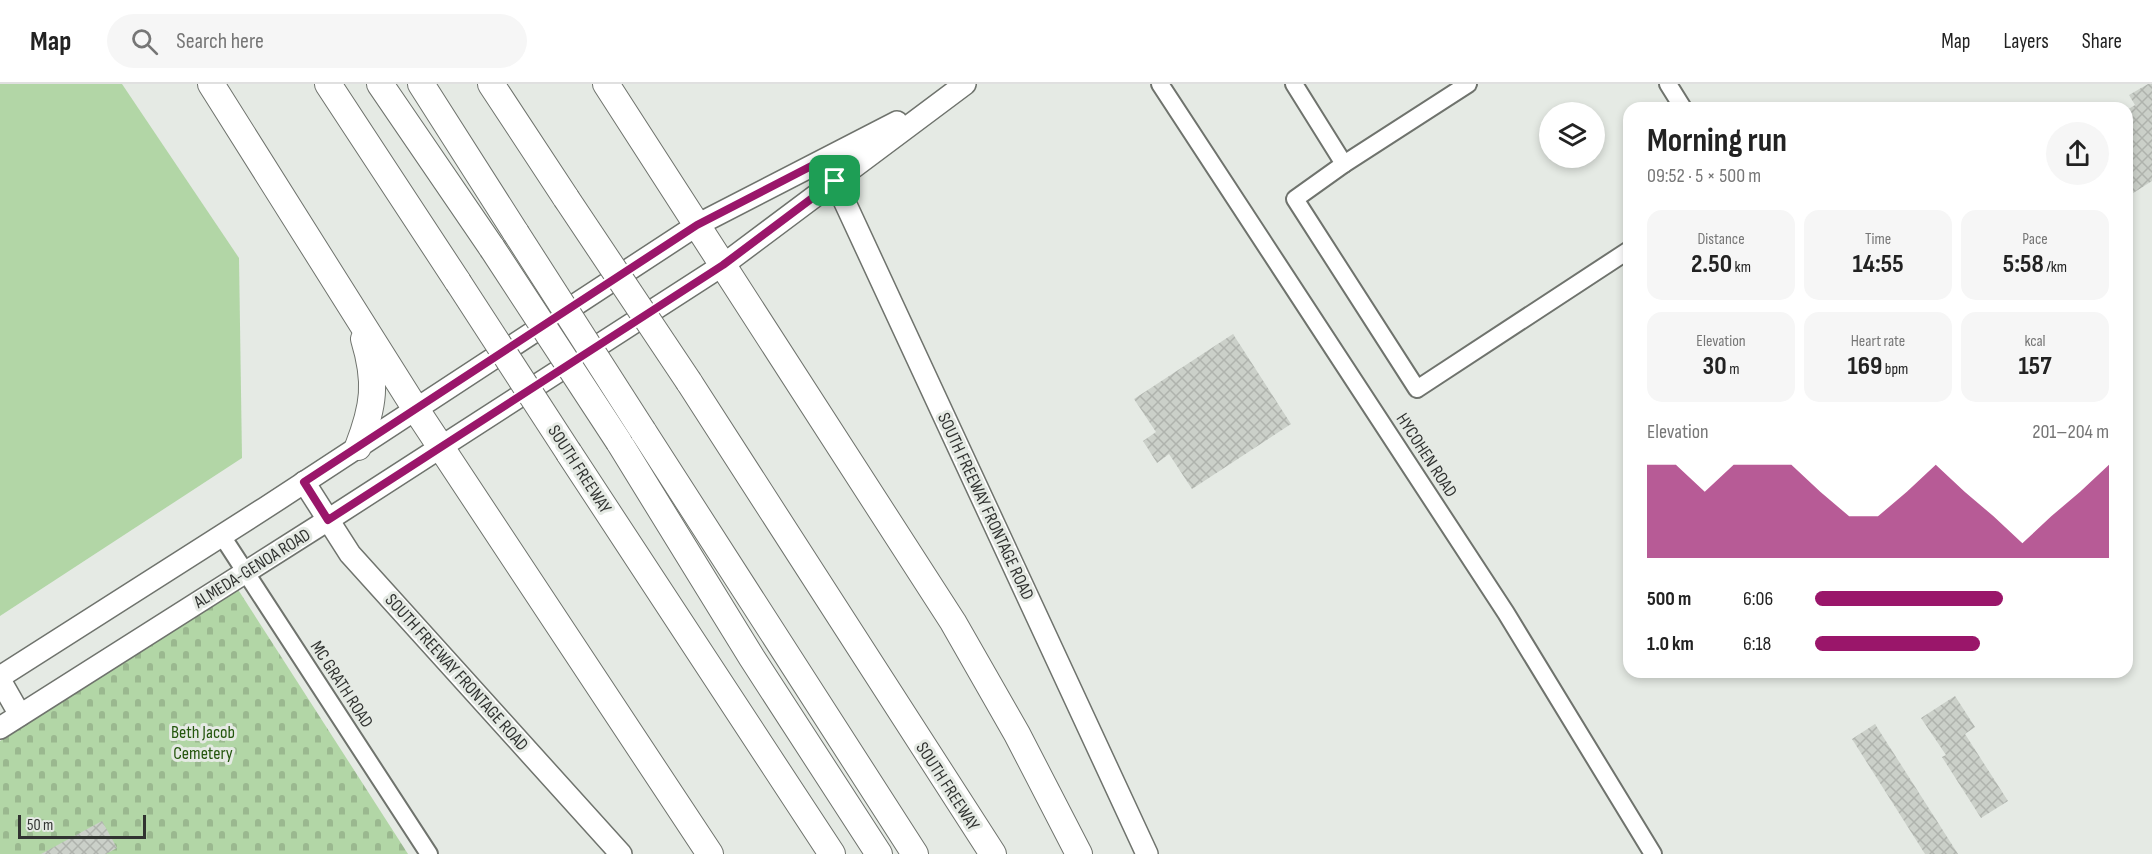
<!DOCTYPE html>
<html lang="en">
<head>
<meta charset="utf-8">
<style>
  body { margin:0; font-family:"Sofia Sans Condensed",sans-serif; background:#f6f6f6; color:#222; height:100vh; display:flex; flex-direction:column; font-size:22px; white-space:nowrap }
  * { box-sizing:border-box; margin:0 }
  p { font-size:20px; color:#767676 }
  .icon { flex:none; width:33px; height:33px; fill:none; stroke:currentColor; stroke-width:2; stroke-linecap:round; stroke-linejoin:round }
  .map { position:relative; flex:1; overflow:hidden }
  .side { position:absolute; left:1623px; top:18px; width:510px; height:576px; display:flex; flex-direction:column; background:#fff; border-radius:18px; box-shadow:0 3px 9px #0003 }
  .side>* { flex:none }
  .buttons { position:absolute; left:1539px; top:18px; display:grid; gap:12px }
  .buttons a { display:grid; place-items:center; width:66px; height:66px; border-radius:50%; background:#fff; box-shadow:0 3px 9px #0003; font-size:30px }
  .scale { position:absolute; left:18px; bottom:15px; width:128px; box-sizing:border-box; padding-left:6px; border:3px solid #313331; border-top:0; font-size:16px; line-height:21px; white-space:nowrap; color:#313331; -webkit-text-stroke:4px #e5eae4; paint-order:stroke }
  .pin { position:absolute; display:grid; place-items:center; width:51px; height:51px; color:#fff; margin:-26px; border-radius:12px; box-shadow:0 3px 9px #0006 }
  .round { display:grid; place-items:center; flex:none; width:63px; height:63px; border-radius:32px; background:#f6f6f6 }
  .head { display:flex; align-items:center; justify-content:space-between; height:102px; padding:0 24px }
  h1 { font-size:33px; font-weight:700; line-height:45px }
  .metrics { display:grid; grid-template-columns:repeat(3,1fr); gap:9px; height:102px; padding:6px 24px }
  .metrics div { display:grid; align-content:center; border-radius:15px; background:#f6f6f6; text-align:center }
  .metrics b { font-size:26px; font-weight:700 }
  .metrics small { font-size:16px; font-weight:400 }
  .metrics p { font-size:16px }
  .chart { height:168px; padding:12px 24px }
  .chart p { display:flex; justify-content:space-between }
  .chart svg { width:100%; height:108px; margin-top:6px; fill:#9a166a; opacity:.7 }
  ul { padding:0 24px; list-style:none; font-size:20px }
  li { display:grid; grid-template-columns:96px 72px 1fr; align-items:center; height:45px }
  li i { height:15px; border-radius:8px; background:#9a166a }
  header { display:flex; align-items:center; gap:36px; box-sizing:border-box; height:84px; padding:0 30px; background:#fff; border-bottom:2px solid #e0e0e0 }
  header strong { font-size:28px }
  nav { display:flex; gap:33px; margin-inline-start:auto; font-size:21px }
  .search { width:420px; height:54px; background:#f6f6f6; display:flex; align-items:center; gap:15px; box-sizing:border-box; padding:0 21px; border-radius:33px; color:#767676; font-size:22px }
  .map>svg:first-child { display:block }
  .grass { fill:#b2d6a6 }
  .cemetery { fill:url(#cemetery-stones) }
  .building { fill:url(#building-cross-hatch) }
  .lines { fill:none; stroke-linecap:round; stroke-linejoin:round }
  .minor-casing { stroke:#6f736d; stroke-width:20 }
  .major-casing { stroke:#6f736d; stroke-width:24 }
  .highway-casing { stroke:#6f736d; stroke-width:28 }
  .minor { stroke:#fff; stroke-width:16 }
  .major { stroke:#fff; stroke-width:21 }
  .highway { stroke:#fff; stroke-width:26 }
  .highway-bridge-casing { stroke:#6f736d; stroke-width:28; stroke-linecap:butt }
  .highway-bridge { stroke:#fff; stroke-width:26 }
  .route-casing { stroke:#fff; stroke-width:12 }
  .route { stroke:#9a166a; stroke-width:8 }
  .labels { text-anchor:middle; stroke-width:6; stroke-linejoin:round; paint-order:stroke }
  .street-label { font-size:18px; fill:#313331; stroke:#e5eae4 }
  .park-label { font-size:18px; fill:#24560d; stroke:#e5eae4 }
</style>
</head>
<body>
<header>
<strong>Map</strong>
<div class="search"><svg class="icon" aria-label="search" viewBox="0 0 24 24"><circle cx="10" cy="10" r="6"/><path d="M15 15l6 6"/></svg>Search here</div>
<nav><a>Map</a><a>Layers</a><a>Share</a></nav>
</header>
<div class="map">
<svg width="2152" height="770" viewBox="0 0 2152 770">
  <defs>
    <pattern id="cemetery-stones" width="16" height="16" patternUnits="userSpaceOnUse" patternTransform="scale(1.5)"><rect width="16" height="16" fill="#b2d6a6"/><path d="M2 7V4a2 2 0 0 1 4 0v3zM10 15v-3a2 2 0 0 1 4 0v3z" fill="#9ab88f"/></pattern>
    <pattern id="building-cross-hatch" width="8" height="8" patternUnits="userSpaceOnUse" patternTransform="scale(1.5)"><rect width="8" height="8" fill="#cbd0c9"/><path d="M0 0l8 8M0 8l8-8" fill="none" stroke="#afb3ad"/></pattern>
  </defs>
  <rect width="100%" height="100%" fill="#e5eae4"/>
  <path class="grass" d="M0 0H122L239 174 242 374 0 532Z"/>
  <path class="cemetery" d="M237 504 408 770H0V657Z"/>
  <g class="building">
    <path d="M2148 0H2152V97L2127 113V26L2135 21 2129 11Z"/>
    <path d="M1233 250 1291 340 1192 405 1169 370 1157 379 1143 357 1156 348 1134 315Z"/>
    <path d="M1955 612 1975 643 1965 650 2008 717 1981 734 1942 673 1946 671 1921 634Z"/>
    <path d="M1875 640 1958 770H1925L1852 655Z"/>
    <path d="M102 737 117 764 106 770H41Z"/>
  </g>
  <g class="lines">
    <defs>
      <g id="minor">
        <path d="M1160 0 1506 529 1653 770"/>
        <path d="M1294 0 1344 80 1295 115 1417 305 1629 166"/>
        <path d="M1668 0 1683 24"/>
        <path d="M1344 80 1468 0"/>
        <path d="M222 452 429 770"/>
      </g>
      <g id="major">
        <path d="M828 87 835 97 1147 770"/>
        <path d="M304 398 350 470 621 770"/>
        <path d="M0 593 265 424 697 141 897 38"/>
        <path d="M0 596 20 631"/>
        <path d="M0 644 328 436 723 181 965 0"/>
      </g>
      <g id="highway">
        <path d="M211 0 415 324 710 770"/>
        <path d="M328 0 458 198"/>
        <path d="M380 0 492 164"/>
        <path d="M421 0 516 149"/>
        <path d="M491 0 566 114"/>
        <path d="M606 0 953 538 1017 650 1079 770"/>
        <path d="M689 298 993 770"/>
        <path d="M643 347 915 770"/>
        <path d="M619 358 752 574 879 770"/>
        <path d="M358 363C374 322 377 298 364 255"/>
        <path d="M569 369 832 770"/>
      </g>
    </defs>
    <use href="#minor" class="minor-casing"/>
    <use href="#major" class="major-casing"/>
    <use href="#highway" class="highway-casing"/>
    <use href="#minor" class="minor"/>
    <use href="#major" class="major"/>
    <use href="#highway" class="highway"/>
    <defs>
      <g id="highway-bridge">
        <path d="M566 114 689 298"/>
        <path d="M516 149 643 347"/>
        <path d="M492 164 619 358"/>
        <path d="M458 198 569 369"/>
      </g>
    </defs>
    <use href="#highway-bridge" class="highway-bridge-casing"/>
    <use href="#highway-bridge" class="highway-bridge"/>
  </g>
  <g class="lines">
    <defs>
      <path id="route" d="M821 77 835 97 723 181 328 436 304 398 697 141Z"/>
    </defs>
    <use href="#route" class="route-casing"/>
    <use href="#route" class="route"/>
  </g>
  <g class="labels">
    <g class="street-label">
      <text transform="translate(1427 371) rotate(57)" y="6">HYCOHEN ROAD</text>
      <text transform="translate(580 385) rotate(57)" y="6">SOUTH FREEWAY</text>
      <text transform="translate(986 422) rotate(65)" y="6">SOUTH FREEWAY FRONTAGE ROAD</text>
      <text transform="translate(252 484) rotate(-32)" y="6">ALMEDA-GENOA ROAD</text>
      <text transform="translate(457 588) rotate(48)" y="6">SOUTH FREEWAY FRONTAGE ROAD</text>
      <text transform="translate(342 600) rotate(57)" y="6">MC GRATH ROAD</text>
      <text transform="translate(948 702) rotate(57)" y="6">SOUTH FREEWAY</text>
    </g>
    <g class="park-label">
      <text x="203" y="654">Beth Jacob<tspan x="203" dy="21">Cemetery</tspan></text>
    </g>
  </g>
</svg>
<div class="buttons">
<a><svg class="icon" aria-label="layers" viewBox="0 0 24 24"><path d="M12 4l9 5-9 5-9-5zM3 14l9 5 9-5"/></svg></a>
</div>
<div class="scale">50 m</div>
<div class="pin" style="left:835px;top:97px;background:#1e9e55"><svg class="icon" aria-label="arrive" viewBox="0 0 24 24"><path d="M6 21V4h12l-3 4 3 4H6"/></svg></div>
<section class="side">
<div class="head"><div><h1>Morning run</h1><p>09:52 · 5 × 500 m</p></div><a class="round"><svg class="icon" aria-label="share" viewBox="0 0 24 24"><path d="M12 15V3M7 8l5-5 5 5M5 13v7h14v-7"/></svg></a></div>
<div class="metrics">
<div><p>Distance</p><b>2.50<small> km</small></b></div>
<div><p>Time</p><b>14:55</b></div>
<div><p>Pace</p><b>5:58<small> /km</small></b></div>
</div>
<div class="metrics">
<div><p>Elevation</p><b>30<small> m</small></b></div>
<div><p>Heart rate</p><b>169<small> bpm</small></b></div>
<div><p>kcal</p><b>157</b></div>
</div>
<div class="chart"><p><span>Elevation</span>201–204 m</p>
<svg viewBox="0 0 160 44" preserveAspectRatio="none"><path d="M0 44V6L10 6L20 17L30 6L40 6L50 6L60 17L70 27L80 27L90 17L100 6L110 17L120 27L130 38L140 27L150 17L160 6V44z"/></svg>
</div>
<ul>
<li><b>500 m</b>6:06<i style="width:64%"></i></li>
<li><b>1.0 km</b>6:18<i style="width:56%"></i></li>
</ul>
</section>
</div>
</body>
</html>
